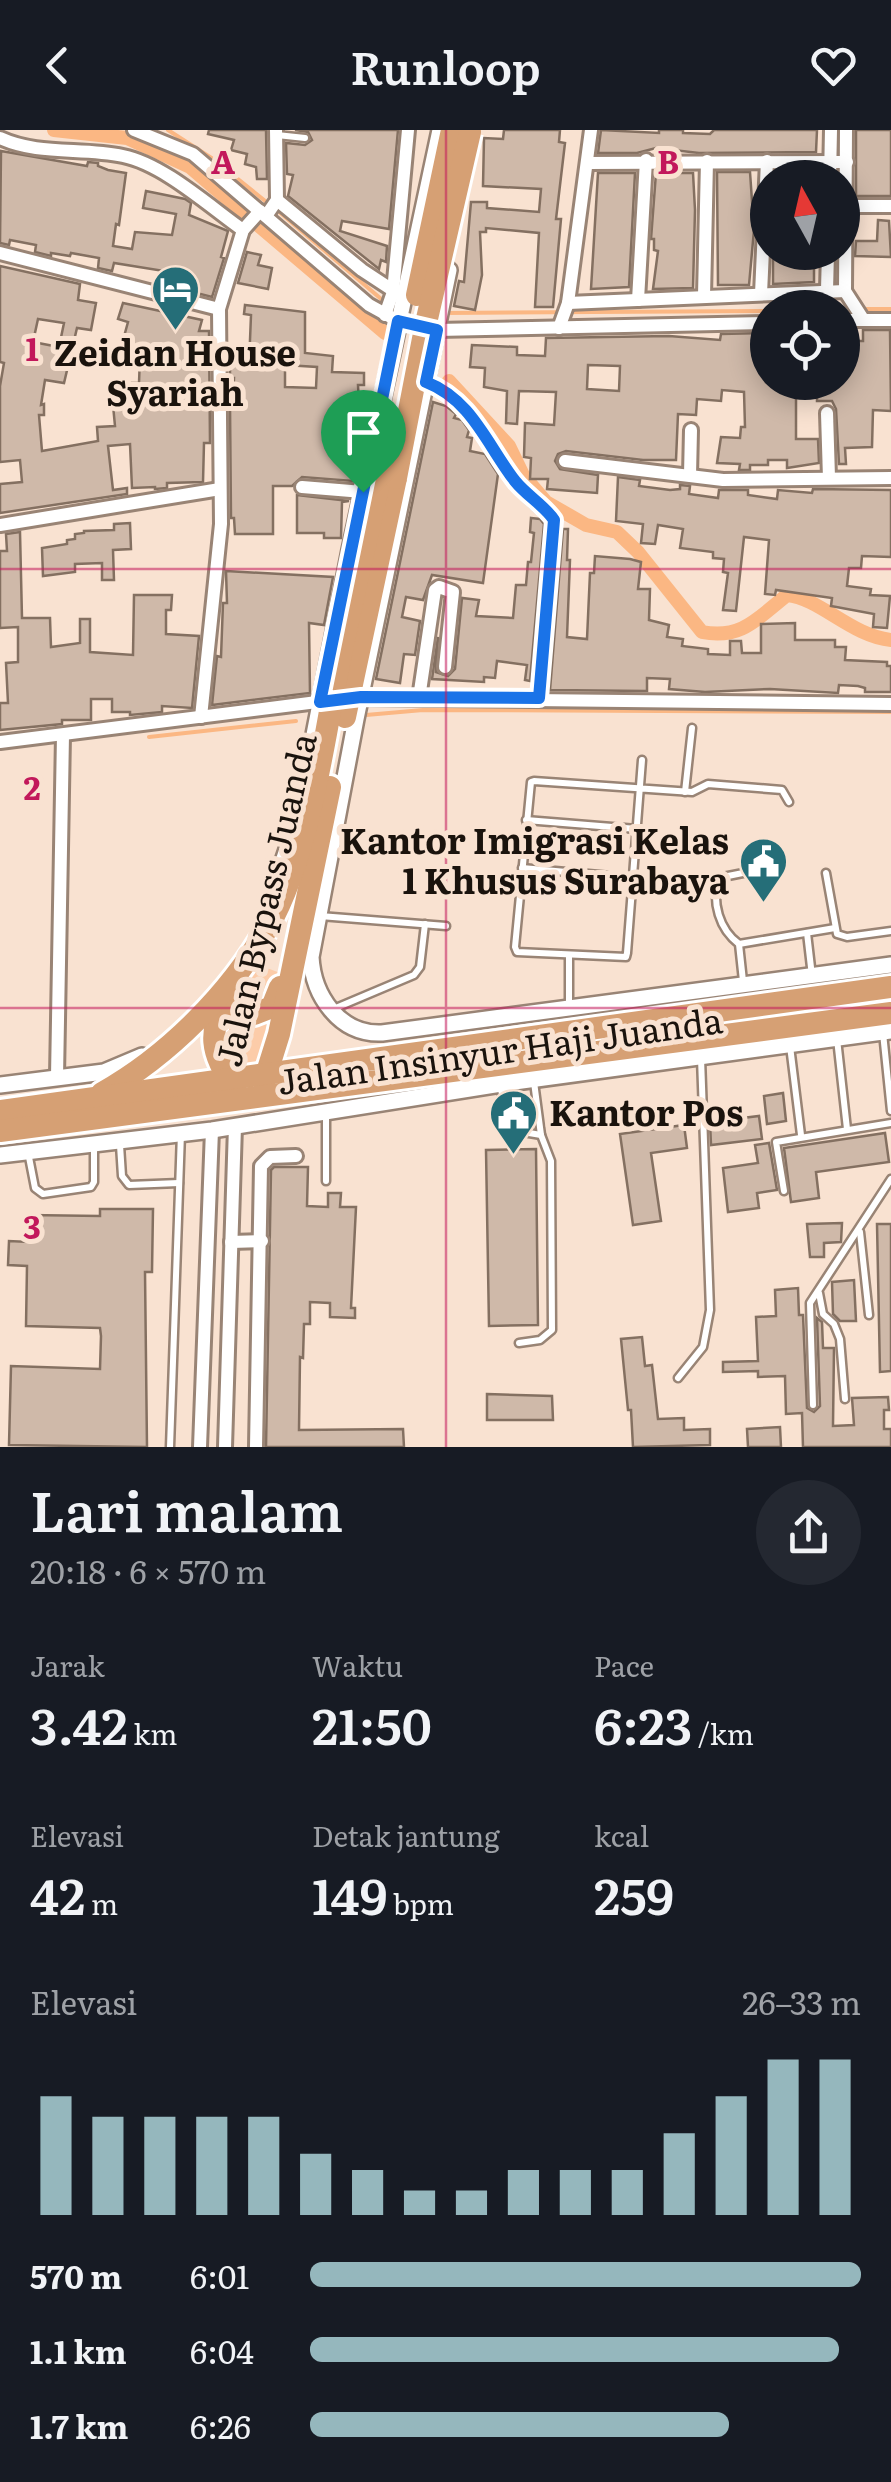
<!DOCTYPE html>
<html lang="id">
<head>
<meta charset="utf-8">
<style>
  body { margin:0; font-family:Literata,serif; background:#242831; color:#f1f3f6; height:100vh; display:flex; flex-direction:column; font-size:38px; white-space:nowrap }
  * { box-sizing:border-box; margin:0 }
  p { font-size:32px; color:#9ea1a6 }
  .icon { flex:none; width:55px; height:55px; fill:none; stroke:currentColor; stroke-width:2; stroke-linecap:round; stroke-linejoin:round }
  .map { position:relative; height:1317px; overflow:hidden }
  .drawer { display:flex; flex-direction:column; background:#171b24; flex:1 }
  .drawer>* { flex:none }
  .needle { width:65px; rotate:352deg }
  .buttons { position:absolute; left:750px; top:30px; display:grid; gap:20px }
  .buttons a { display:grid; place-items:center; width:110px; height:110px; border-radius:50%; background:#171b24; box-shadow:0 5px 25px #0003; font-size:50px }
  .pin { position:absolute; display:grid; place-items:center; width:85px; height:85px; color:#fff; margin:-102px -42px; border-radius:50% 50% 50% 0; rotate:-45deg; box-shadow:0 0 10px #0007 }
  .pin .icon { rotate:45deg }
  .round { display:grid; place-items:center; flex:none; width:105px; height:105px; border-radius:52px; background:#242831 }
  .head { display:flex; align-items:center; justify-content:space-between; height:170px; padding:0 30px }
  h1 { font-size:55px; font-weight:600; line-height:75px }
  .stats { display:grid; grid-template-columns:repeat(3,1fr); gap:15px; height:170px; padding:10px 30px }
  .stats div { display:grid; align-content:center }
  .stats b { font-size:50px; font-weight:600 }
  .stats small { font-size:28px; font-weight:400 }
  .stats p { font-size:28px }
  .chart { height:280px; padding:20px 30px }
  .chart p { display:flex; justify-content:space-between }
  .chart svg { width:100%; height:180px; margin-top:10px; stroke:#95b7bd; stroke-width:6 }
  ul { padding:0 30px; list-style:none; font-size:32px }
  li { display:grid; grid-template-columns:160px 120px 1fr; align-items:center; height:75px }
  li i { height:25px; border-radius:12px; background:#95b7bd }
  header { display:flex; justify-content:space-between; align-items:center; height:130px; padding:0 30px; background:#171b24; font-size:45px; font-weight:600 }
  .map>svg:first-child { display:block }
  .green { fill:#fccca9 }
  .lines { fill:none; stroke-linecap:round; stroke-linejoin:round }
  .stream { stroke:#fbb783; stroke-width:4 }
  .canal { stroke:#fbb783; stroke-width:14 }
  .building { fill:#cfb9a9; stroke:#847061; stroke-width:2.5; fill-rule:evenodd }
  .service-casing { stroke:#998475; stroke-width:11 }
  .minor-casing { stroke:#998475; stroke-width:18 }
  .tertiary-casing { stroke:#998475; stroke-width:20 }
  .trunk-casing { stroke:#fff; stroke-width:28 }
  .service { stroke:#fff; stroke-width:6 }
  .minor { stroke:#fff; stroke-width:12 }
  .tertiary { stroke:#fff; stroke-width:15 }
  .trunk { stroke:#d6a074; stroke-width:22 }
  .trunk-bridge-casing { stroke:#fff; stroke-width:28; stroke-linecap:butt }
  .trunk-bridge { stroke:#d6a074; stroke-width:22 }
  .route-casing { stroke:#fff; stroke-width:20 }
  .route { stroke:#1a73e8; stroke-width:12 }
  .grid { fill:none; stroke:#c2185b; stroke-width:2.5; stroke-opacity:0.55 }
  .labels { text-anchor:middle; stroke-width:10; stroke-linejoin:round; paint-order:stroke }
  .poi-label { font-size:35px; font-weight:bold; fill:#1a130d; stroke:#f9e2d1 }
  .street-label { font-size:35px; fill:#1a130d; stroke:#f9e2d1 }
  .grid-label { font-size:32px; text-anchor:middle; font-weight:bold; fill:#c2185b; stroke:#f9e2d1; stroke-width:10; stroke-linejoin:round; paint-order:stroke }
</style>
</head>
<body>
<header><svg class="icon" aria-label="back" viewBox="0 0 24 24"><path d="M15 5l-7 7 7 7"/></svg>Runloop<svg class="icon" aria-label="heart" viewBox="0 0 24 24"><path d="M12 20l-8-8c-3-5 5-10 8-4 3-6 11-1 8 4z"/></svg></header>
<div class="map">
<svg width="891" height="1317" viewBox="0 0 891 1317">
  <rect width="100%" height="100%" fill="#f9e2d1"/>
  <path class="green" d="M251 832 283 844 259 940 232 944C207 900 228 871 251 832Z"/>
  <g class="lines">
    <g class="stream">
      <path d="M168 0 213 29 269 74"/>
      <path d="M277 80 387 174"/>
      <path d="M862 179H891"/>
      <path d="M446 183 768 181"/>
      <path d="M366 585 423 580 891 582"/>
      <path d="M149 607 296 591"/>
    </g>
    <g class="canal">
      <path d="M54 0 127 8 190 37 385 203"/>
      <path d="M449 251 509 316 523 345 546 372 586 395 617 402 638 422 702 502C741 510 758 488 787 465 820 468 851 506 891 510"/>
    </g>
  </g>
  <g class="building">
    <path d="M209 0H266L267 49H257L256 37 245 34 247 24 231 20 234 10 208 4Z"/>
    <path d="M295 0H398L389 99 342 91 340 101 387 116 386 132 381 130 379 139 288 66 293 45 287 44 286 13 305 15 312 10 308 2Z"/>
    <path d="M504 0H560L559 12 565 13 556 89H561L553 177H535L539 103 486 98V102H480L482 145 475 180 454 176 459 151 464 152 471 72H487V78L539 82 541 59 483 56 484 8 503 9Z"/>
    <path d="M601 0 659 3V0H683V3L710 4 714 0H817L816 22 699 23 656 18 637 23H598Z"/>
    <rect x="856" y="0" width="35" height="66"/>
    <path d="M1 21 87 36 88 32 98 33V36L108 40 126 43 119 95 116 94 113 116 132 119 135 102 172 105 176 84 143 78 146 61 185 69 191 73 189 85 228 101 221 127 224 128 212 167 181 159 182 153 163 149 164 141 114 133 112 141 98 138 99 128 71 123 70 126 51 123V126L35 122 36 115 10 110 9 115 0 113Z"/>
    <path d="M717 42H750L754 100 749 155H718Z"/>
    <path d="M598 43H635L629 157 591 159Z"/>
    <path d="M656 43H693L695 80 693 158 653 159 658 121 654 120V109H651Z"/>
    <path d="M878 90 889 91 891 127 855 126 856 111H877Z"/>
    <path d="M247 122 261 125 258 135 272 138 268 159 238 153Z"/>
    <path d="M773 122H810L809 138H814V152L773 154Z"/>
    <path d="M0 136 80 154 78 170 96 173 91 200 77 198 64 253 45 250 41 275 44 274V285H39L42 321 98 311 97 297 115 296 113 275 131 273 132 253H139L140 226 120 221 128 192 118 189 123 173 202 190 199 201H209L210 313H204L203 352 167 353V358L155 359V357L132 358 130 314 108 316 113 360 127 358V364L0 383V354L22 352 20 330 0 332V256L4 233 0 232ZM38 189 64 193 59 217 33 212Z"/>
    <path d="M245 175 305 182V223L333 226 332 242 364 243V255H358L361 316 353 351 302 347 292 356H273V404H235L234 388H231L230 275H233L234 248H230V234L249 235 251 185 244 184ZM285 235 317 237 316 258 285 257Z"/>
    <path d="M863 200H890L891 281 873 280 872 317 845 318 846 334H839L836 279 832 271H817V267L796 268V309H818L819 333 787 338V330H768V335H750V340H739L740 334 717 333 721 307 740 308 741 297H745L744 262 722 260 721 271 697 269 696 285 678 284 676 330H643L566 321 558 324 555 331 560 339 598 345 597 363 547 359 548 349H530L531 328 524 327 525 293 554 295 556 262 519 261 517 294 506 293 507 261 484 257 485 238 470 237 472 215 517 217V225L545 226 546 208 669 206 720 210 721 204 765 203 766 252H842V211H863ZM588 235 620 236 619 261 587 259Z"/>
    <path d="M433 272 446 276 456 284 454 288 462 290 469 300 467 307 472 308 470 321 485 324 498 344 483 453 432 445 423 470 406 467 402 487 420 491 415 525 404 524 400 553 376 549Z"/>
    <path d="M618 347 640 350 639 356 670 360 680 359V355L690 356 689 364 718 368 719 360H748V365L777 369 778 360 812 363 813 359 891 360V427L862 426 861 438H849L847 456 871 459 870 465 890 466 887 498 873 497 874 484 831 476 832 468 776 460 775 465 765 464 769 410 744 407 736 481 723 480 728 443 723 442 724 429 713 428V422L680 418 683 399 658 395 655 414 641 413 643 394 616 391Z"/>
    <path d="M297 365 349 371 342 372 341 408H324V403H297Z"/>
    <path d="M531 388 540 389 544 394 530 551 525 550 527 535 497 531 495 548 484 547V552L432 549 438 507 436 542 448 546 455 539 462 468 479 470 476 486 513 488 516 455H526L528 432H531L534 403 530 402Z"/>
    <path d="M130 393 131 419 113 420 114 450H102V433L75 434V442L43 446 42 418 67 414V410L75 409V404L84 403V401L114 400V394Z"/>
    <path d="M563 399H568L567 430H570L567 507 587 509 590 443H594L595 426 630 429 641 432 638 459H650L649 490 669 495 667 507 683 509 682 516 708 519V524L730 525V511H741L742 523H761V494L795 493V510H835V517H846L845 530 887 532V536H891V562H865V558L858 556 839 555 838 563 770 559 705 562 669 559 670 549 647 548V561L550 560Z"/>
    <path d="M20 402 22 488H50L51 517 80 513V489H90V522L133 525 134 465H172L171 480H166V504L199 506 192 578 162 576V582L130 585V582H112V569H91V590H62V594L0 600V573H8L6 533 18 532V497L0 498V421H7L6 404Z"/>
    <path d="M226 441 333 447 324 495 309 493 310 563 212 575 217 526 221 527 223 473H227Z"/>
    <path d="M783 963 786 991 767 994 764 966Z"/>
    <path d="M759 986 762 1009 711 1015 710 992Z"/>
    <path d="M684 995 687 1018 651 1023 661 1091 633 1095 620 1004Z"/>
    <path d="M885 1003 889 1032 816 1042 819 1068 791 1072 784 1018Z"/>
    <path d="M769 1013 777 1060 757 1063 759 1078 728 1082 723 1038 758 1033 755 1015Z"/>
    <path d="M536 1019 538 1195 489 1196 486 1020Z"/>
    <path d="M274 1037H308L307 1076 328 1077V1063H341L340 1077H356L351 1178H355V1188L330 1187V1173L310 1172V1194H304L303 1228 300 1227 299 1300 403 1299 404 1317H266L271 1040Z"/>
    <path d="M100 1079H153L152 1142H145L147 1317 9 1315 11 1236 100 1239 101 1206 100 1198 26 1196 27 1136 8 1135 9 1111 29 1112V1085L100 1086Z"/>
    <path d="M842 1093 841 1112 824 1113V1127H810L807 1094Z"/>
    <path d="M877 1094H891V1241L880 1242Z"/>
    <path d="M854 1150 856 1191H840L833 1184 832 1152Z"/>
    <path d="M798 1158 799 1185H803L807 1278 814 1282 820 1276 817 1188 822 1192 823 1218H834L833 1296 854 1295 852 1268 888 1267 889 1280H884V1299H891V1317H803L802 1283 786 1284 785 1246 758 1247V1241L723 1242V1232L758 1231 756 1187 776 1186 775 1160Z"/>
    <path d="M642 1207 645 1236 652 1235 658 1289 684 1288V1300L710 1299V1315L633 1317 631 1280H628L621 1209Z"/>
    <path d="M487 1264 552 1266 553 1290H487Z"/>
    <path d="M780 1297 781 1317H748L747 1299Z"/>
  </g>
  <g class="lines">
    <defs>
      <g id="service">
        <path d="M277 5 305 8"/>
        <path d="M642 630 627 823 626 827 517 822 515 817 531 652 534 651 692 662 708 654 782 660 789 672"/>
        <path d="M685 662 692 598"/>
        <path d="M526 690 637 699"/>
        <path d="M522 738 633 748"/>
        <path d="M826 743 837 804 847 807 891 801"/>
        <path d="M320 786 446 796"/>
        <path d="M807 803 812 846"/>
        <path d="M739 814 835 798"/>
        <path d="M569 826V877"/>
        <path d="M743 851 739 814C719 799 712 773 718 748L773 737"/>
        <path d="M331 880 414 845 420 837 425 794"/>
        <path d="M883 903 891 981"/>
        <path d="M837 909 847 999"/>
        <path d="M790 916 801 1005"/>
        <path d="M534 952 541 1005"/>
        <path d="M501 957 505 992 517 1001 541 1005 551 1031 552 1200 540 1210 519 1213"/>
        <path d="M120 1015 122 1046 129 1055 179 1053"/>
        <path d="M28 1022 35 1058 43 1064 91 1057 94 1052V1016"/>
        <path d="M326 1051V983"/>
        <path d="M784 1061 776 1012 891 993"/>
        <path d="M860 1102 869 1185"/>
        <path d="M819 1163 823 1184 834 1194 840 1209 845 1269"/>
        <path d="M678 1248 703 1217 710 1180 701 928"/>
        <path d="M813 1275 810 1173 891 1049"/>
        <path d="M170 1317 181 1003"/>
      </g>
      <g id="minor">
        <path d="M134 0 193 24 369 175 398 191 437 200 768 193"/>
        <path d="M846 0 845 161 863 189"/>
        <path d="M0 8C39 26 82 17 123 26 163 34 209 76 243 100"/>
        <path d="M587 33 847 32"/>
        <path d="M830 48 831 0"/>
        <path d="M277 70 362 140 397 163"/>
        <path d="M842 76H891"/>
        <path d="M266 86 277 70 276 0"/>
        <path d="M0 123 219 179"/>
        <path d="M827 160 828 122"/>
        <path d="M761 164 767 31"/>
        <path d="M704 166 707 31"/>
        <path d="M638 170 646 30"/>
        <path d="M568 173 845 161"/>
        <path d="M385 185 393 162 408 0"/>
        <path d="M842 190H891"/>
        <path d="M559 198 568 173 591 0"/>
        <path d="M426 253C476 270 489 321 520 357 530 369 546 378 554 391L539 568"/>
        <path d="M827 283 829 348"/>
        <path d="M565 331 723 350 891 348"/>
        <path d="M690 345 691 300"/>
        <path d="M302 357 363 362"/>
        <path d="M0 395 220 359"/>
        <path d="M355 568 891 574"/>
        <path d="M419 568 435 460 439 457 453 462 445 537"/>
        <path d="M201 587 221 394 219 179 243 100 260 81"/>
        <path d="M0 612 325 571"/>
        <path d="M57 947 63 605"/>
        <path d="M231 1112 262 1111"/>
        <path d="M200 1317 212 1000"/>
        <path d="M225 1317 235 996"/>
        <path d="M256 1317 261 1036 270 1027 296 1026"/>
      </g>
      <g id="tertiary">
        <path d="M449 140 356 589 311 827C313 865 339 905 382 903L891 835"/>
        <path d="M303 661 350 420 440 0"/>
        <path d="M273 761 296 693"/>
        <path d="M0 955 104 942 142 926"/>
        <path d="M0 1025 212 1000 501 954 891 901"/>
      </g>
      <g id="trunk">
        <path d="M345 587 396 348"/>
        <path d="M226 863C209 906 209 919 235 959"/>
        <path d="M225 865 234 882 254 884 272 877 280 857"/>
        <path d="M264 952 279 904 330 657"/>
        <path d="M102 963C168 926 231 863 268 797 303 736 320 639 332 570 346 495 364 420 381 345"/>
        <path d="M0 981 891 857"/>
        <path d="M0 1001 891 883"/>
      </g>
    </defs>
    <use href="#service" class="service-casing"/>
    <use href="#minor" class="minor-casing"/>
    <use href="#tertiary" class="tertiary-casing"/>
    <use href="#trunk" class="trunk-casing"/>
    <use href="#service" class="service"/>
    <use href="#minor" class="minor"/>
    <use href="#tertiary" class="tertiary"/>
    <use href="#trunk" class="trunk"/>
    <defs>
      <g id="trunk-bridge">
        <path d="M417 165 452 0"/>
        <path d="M381 345 390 300"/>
        <path d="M396 348 426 193 470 2"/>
      </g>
    </defs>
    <use href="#trunk-bridge" class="trunk-bridge-casing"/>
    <use href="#trunk-bridge" class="trunk-bridge"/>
  </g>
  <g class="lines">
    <defs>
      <path id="route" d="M398 191 437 200 426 252C472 270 487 315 515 351 526 365 545 376 554 390L539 568 361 567 320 572Z"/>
    </defs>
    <use href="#route" class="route-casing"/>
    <use href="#route" class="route"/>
  </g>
  <path class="grid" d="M446 0V1317M0 439H891M0 878H891"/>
  <defs>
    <symbol id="hotel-pin" viewBox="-11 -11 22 30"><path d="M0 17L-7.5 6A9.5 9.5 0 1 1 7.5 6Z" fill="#256e78" stroke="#f9e2d1"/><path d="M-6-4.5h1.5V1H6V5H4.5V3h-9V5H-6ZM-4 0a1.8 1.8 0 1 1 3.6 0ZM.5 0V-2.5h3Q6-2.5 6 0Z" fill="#fff"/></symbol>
    <symbol id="civic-pin" viewBox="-11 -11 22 30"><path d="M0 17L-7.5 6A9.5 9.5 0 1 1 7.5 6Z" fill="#256e78" stroke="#f9e2d1"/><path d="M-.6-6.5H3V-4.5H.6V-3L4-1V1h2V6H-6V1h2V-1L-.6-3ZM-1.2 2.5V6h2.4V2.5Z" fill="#fff"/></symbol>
  </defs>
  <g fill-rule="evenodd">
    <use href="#hotel-pin" x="148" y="132" width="55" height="75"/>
    <use href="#civic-pin" x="736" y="704" width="55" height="75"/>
    <use href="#civic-pin" x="486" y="956" width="55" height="75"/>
  </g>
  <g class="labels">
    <g class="poi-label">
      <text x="175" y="236">Zeidan House<tspan x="175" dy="40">Syariah</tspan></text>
      <text x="729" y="724" text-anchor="end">Kantor Imigrasi Kelas<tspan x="729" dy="40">1 Khusus Surabaya</tspan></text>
      <text x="549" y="996" text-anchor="start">Kantor Pos</text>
    </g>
    <g class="street-label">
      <text transform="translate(267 770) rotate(-77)" y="12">Jalan Bypass Juanda</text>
      <text transform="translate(500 922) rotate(-8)" y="12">Jalan Insinyur Haji Juanda</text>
    </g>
  </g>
  <g class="grid-label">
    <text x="223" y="44">A</text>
    <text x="668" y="44">B</text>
    <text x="32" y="231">1</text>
    <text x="32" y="670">2</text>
    <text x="32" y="1109">3</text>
  </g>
</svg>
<div class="buttons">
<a><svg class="needle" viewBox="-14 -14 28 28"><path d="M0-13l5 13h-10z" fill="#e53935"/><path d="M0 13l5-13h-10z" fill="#9ea1a6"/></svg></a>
<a><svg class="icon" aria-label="locate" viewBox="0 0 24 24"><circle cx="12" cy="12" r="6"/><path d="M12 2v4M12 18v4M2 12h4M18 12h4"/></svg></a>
</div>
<div class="pin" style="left:363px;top:362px;background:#1e9e55"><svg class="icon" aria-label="arrive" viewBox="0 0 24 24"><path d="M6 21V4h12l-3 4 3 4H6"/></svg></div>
</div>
<section class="drawer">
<div class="head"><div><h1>Lari malam</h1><p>20:18 · 6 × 570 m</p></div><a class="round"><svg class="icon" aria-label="share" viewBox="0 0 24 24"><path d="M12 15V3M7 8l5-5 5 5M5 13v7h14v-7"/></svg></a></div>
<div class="stats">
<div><p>Jarak</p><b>3.42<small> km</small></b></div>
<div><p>Waktu</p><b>21:50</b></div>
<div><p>Pace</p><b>6:23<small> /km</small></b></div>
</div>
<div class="stats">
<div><p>Elevasi</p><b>42<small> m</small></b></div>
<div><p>Detak jantung</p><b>149<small> bpm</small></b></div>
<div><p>kcal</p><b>259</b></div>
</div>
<div class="chart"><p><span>Elevasi</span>26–33 m</p>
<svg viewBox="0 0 160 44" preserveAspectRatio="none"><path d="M5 44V15M15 44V20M25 44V20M35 44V20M45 44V20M55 44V29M65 44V33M75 44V38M85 44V38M95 44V33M105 44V33M115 44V33M125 44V24M135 44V15M145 44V6M155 44V6"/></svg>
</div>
<ul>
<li><b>570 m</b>6:01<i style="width:100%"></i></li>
<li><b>1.1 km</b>6:04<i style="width:96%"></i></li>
<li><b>1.7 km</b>6:26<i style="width:76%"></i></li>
</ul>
</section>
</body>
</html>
